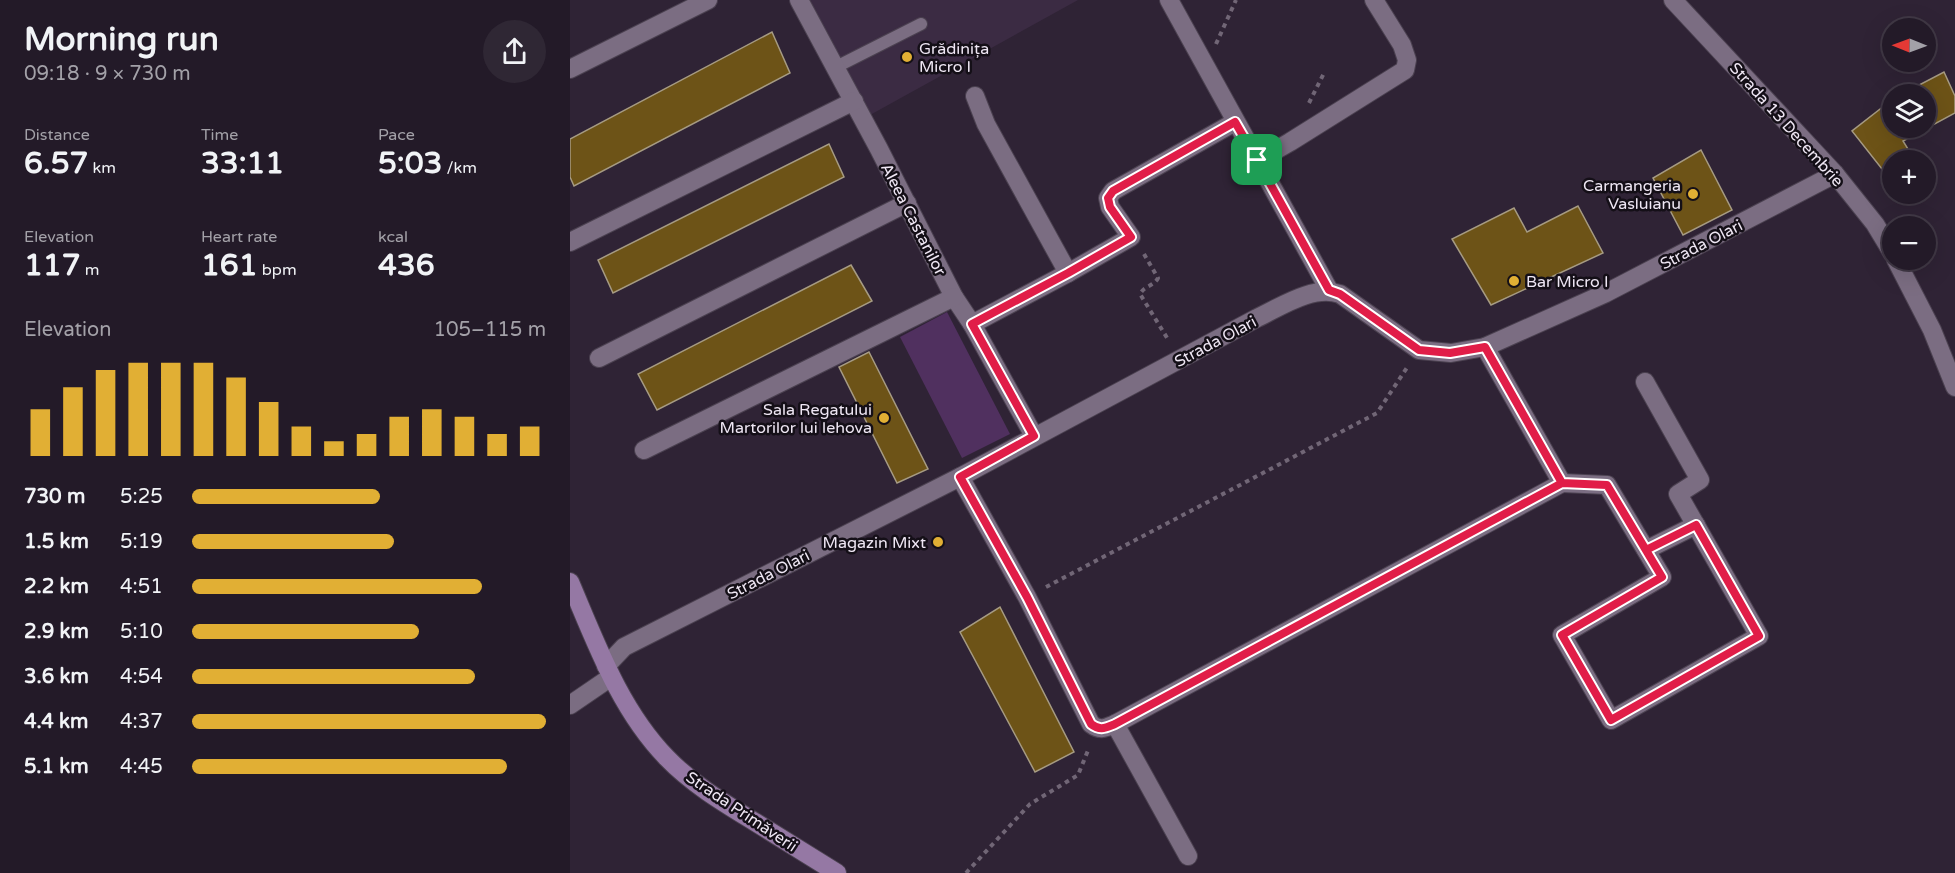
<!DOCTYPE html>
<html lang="en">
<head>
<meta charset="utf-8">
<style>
  body { margin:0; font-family:"Varela Round",sans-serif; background:#2f2734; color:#f1f3f6; height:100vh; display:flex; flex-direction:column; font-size:22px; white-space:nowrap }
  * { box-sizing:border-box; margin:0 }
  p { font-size:20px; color:#a3a1a8 }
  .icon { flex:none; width:33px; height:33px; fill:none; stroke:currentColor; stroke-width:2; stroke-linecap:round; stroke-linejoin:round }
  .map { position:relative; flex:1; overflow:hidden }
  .side { display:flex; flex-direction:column; background:#231a28; width:570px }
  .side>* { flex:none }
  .needle { width:39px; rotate:271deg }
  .controls { position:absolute; left:1312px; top:18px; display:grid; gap:12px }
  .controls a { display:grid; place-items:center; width:54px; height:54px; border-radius:50%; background:#231a28; box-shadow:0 6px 24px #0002,0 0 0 2px #403845; font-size:30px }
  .pin { position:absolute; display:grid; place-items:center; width:51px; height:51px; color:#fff; margin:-26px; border-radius:12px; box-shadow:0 3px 9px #0006 }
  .round { display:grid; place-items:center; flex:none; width:63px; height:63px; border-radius:32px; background:#2f2734 }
  .head { display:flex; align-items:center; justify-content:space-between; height:102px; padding:0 24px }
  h1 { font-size:33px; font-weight:800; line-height:45px }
  .metrics { display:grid; grid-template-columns:repeat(3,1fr); gap:9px; height:102px; padding:6px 24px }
  .metrics div { display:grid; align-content:center }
  .metrics b { font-size:30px; font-weight:800 }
  .metrics small { font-size:16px; font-weight:400 }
  .metrics p { font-size:16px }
  .chart { height:168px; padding:12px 24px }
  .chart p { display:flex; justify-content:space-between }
  .chart svg { width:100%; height:108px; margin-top:6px; stroke:#e1af34; stroke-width:6 }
  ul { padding:0 24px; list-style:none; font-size:20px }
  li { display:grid; grid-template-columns:96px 72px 1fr; align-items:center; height:45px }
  li i { height:15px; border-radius:8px; background:#e1af34 }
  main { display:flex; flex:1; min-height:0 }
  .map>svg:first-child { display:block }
  .built { fill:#3b2b43 }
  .green { fill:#50305f }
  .building { fill:#6d5317; stroke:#a69b83; stroke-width:1.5 }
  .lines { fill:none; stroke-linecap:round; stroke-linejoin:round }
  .lane-casing { stroke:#4b4150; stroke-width:14 }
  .street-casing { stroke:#4b4150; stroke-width:20 }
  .secondary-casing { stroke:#4b4150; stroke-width:20 }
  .path { stroke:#716676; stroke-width:4; stroke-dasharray:4.5 4.5; stroke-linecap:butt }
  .lane { stroke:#7b6d82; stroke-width:12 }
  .street { stroke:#7b6d82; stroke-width:18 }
  .secondary { stroke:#9578a4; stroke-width:18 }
  .route-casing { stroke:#fff; stroke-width:12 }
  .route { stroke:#e11d48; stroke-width:8 }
  .poi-dot { fill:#e1af34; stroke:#140f17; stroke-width:2 }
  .labels { text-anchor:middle; stroke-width:5; stroke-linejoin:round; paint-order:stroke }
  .poi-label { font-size:16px; fill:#efe7f4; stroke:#140f17; text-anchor:end }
  .street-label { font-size:16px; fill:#efe7f4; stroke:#140f17 }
</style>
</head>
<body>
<main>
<section class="side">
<div class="head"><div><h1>Morning run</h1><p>09:18 · 9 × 730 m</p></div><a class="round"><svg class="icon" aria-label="share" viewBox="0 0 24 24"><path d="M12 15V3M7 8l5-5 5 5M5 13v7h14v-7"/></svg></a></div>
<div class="metrics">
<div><p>Distance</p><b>6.57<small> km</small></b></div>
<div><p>Time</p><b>33:11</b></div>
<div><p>Pace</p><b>5:03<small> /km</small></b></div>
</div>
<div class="metrics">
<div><p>Elevation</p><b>117<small> m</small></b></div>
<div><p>Heart rate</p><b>161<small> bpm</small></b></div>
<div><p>kcal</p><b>436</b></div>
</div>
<div class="chart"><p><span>Elevation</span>105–115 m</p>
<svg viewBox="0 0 160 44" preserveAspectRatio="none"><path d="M5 44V25M15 44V16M25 44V9M35 44V6M45 44V6M55 44V6M65 44V12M75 44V22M85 44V32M95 44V38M105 44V35M115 44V28M125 44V25M135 44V28M145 44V35M155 44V32"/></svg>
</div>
<ul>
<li><b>730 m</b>5:25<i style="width:53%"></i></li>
<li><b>1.5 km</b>5:19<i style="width:57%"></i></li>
<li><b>2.2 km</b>4:51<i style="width:82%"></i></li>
<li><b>2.9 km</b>5:10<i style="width:64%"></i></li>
<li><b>3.6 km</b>4:54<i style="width:80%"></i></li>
<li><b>4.4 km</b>4:37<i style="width:100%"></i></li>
<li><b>5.1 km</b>4:45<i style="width:89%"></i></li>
</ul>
</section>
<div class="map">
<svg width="1385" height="873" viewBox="0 0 1385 873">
  <rect width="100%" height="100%" fill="#2f2335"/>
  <path class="built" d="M239 0H508L300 115Z"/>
  <path class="green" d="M377 312 440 434 392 458 330 337Z"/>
  <g class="building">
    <path d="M202 32 220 73 4 186 0 177V139Z"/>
    <path d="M1374 72 1385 96V113L1333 141 1338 149 1312 169 1282 131 1323 99V128H1356V94H1332Z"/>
    <path d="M259 144 274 177 43 293 28 260Z"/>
    <path d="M1131 150 1162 210 1113 235 1083 178Z"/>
    <path d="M1008 206 1033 253 921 305 882 239 944 208 957 232Z"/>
    <path d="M281 265 302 301 87 410 68 374Z"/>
    <path d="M299 352 358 469 327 483 269 367Z"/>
    <path d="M430 607 504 752 465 772 390 632Z"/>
  </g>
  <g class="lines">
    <defs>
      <path id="lane" d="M266 67 351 24"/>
      <g id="street">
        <path d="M229 0 309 149 384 297 402 324 464 436"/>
        <path d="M599 0 759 290"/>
        <path d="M1103 0 1265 174 1305 224 1323 254"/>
        <path d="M0 69 138 0"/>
        <path d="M405 96 416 124 498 273"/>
        <path d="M687 161 720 142 835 70 837 60 832 45 804 0"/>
        <path d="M0 242 284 101"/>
        <path d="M1326 260 1362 330 1385 387"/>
        <path d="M402 324 498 273 561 237 540 207 538 198 543 191 665 122"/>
        <path d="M915 347 992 483"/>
        <path d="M29 358 337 203"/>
        <path d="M74 450 384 297"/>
        <path d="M390 477 457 597 521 724C530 731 535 728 545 724L992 483"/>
        <path d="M992 483 1037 485 1092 577 992 635 1041 720 1189 636 1108 494 1130 480 1075 382"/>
        <path d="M1076 550 1126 525"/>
        <path d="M36 666 54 647 390 477 687 318C712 306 743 285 770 294L849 350 881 353 915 347 1036 293 1265 174"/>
        <path d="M0 705 41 677"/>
        <path d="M545 724 618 856"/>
      </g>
      <path id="secondary" d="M0 582C26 643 50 710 97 758 122 784 154 803 185 822 212 839 240 856 267 873"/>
    </defs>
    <use href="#lane" class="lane-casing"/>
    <use href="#street" class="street-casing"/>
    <use href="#secondary" class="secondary-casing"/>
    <g class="path">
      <path d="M646 44 666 0"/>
      <path d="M739 103 755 71"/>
      <path d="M574 254 588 278C584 286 574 286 570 294L599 341"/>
      <path d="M476 587 807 413 838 366"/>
      <path d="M396 873 460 804 508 775 519 748"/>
    </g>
    <use href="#lane" class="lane"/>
    <use href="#street" class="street"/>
    <use href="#secondary" class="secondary"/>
  </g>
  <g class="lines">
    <defs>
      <path id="route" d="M687 160 665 122 543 191 538 198 540 207 561 237 498 273 402 324 464 436 390 477 457 597 521 724C530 731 535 728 545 724L992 483 1037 485 1076 550 1126 525 1189 636 1041 720 992 635 1092 577 1037 485 992 483 915 347 880 353 849 350 770 294 759 290 687 160"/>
    </defs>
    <use href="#route" class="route-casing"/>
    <use href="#route" class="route"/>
  </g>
  <g class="poi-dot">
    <circle cx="337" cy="57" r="6"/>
    <circle cx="1123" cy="194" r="6"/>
    <circle cx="944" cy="281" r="6"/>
    <circle cx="314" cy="418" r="6"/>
    <circle cx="368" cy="542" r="6"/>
  </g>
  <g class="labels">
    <g class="poi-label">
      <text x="349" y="54" text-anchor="start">Grădinița<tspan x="349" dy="18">Micro I</tspan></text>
      <text x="1111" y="191">Carmangeria<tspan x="1111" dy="18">Vasluianu</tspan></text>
      <text x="956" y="287" text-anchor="start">Bar Micro I</text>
      <text x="302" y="415">Sala Regatului<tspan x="302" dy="18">Martorilor lui Iehova</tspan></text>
      <text x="356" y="548">Magazin Mixt</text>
    </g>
    <g class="street-label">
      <text transform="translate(1217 124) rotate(48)" y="6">Strada 13 Decembrie</text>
      <text transform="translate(344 219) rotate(63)" y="6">Aleea Castanilor</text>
      <text transform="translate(1131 244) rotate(-27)" y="6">Strada Olari</text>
      <text transform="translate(645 341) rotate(-28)" y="6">Strada Olari</text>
      <text transform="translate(198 574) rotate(-27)" y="6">Strada Olari</text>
      <text transform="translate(172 811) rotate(34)" y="6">Strada Primăverii</text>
    </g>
  </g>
</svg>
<div class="controls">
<a><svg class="needle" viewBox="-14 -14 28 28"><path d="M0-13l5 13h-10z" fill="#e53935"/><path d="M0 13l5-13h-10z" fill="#a3a1a8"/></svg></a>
<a><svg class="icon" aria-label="layers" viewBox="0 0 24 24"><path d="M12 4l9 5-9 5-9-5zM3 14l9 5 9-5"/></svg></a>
<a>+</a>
<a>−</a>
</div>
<div class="pin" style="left:687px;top:160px;background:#1e9e55"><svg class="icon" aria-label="arrive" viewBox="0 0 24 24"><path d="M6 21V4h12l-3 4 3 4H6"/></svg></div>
</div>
</main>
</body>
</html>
